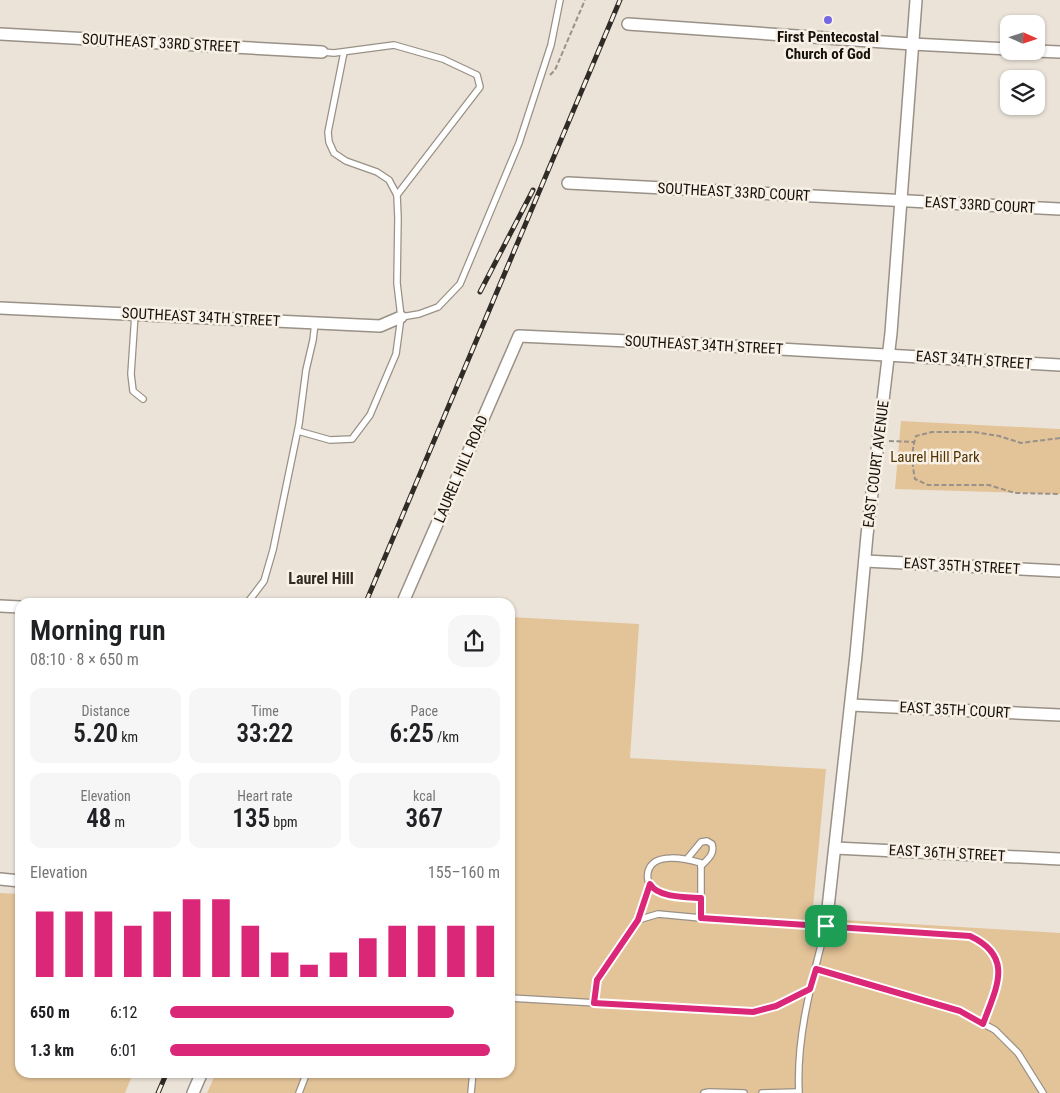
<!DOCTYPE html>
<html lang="en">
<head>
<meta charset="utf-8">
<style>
  body { margin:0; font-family:"Roboto Condensed",sans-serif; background:#f6f6f6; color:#202124; height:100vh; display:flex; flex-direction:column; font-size:19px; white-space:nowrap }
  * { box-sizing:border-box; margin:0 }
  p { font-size:16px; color:#757577 }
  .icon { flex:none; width:28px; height:28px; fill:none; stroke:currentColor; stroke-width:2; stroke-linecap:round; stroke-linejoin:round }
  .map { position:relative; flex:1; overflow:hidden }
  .drawer { position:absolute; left:15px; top:598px; width:500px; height:480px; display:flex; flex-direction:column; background:#fff; border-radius:15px; box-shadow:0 1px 4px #0004 }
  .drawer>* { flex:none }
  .needle { width:32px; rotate:93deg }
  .tools { position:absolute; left:1000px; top:15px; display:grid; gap:10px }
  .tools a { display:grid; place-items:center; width:45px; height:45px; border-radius:10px; background:#fff; box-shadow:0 1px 4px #0004; font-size:25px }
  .pin { position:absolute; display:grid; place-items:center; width:42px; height:42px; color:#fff; margin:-21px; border-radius:10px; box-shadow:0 2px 8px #0006 }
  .round { display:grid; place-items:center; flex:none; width:52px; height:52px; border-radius:15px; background:#f6f6f6 }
  .head { display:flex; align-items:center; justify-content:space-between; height:85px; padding:0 15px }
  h1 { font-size:28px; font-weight:600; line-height:38px }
  .stats { display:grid; grid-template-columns:repeat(3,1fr); gap:8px; height:85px; padding:5px 15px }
  .stats div { display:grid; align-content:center; border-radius:12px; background:#f6f6f6; text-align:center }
  .stats b { font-size:25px; font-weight:600 }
  .stats small { font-size:14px; font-weight:400 }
  .stats p { font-size:14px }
  .chart { height:140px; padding:10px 15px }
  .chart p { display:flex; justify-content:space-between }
  .chart svg { width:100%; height:90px; margin-top:5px; stroke:#db2777; stroke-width:6 }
  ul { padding:0 15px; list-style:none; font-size:16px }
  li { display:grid; grid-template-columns:80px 60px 1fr; align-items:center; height:38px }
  li i { height:12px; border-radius:6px; background:#db2777 }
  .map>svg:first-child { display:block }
  .green { fill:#e3c398 }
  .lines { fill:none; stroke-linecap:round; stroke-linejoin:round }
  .lane-casing { stroke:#999186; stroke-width:8 }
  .street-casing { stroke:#999186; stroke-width:14 }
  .path { stroke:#979189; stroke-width:2; stroke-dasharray:5 2.5; stroke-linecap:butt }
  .lane { stroke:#fff; stroke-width:5.5 }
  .street { stroke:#fff; stroke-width:11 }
  .rail-casing { stroke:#2f2b27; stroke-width:5 }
  .rail { stroke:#f9f0e5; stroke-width:3; stroke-dasharray:9; stroke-linecap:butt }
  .route-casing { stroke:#fff; stroke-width:10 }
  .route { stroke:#db2777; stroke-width:6 }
  .poi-dot { fill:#7567e2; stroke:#f9f0e5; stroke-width:2 }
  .labels { text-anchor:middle; stroke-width:5; stroke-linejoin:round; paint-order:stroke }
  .poi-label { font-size:15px; font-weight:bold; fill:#15120e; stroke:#f9f0e5 }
  .street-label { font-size:15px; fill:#15120e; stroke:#f9f0e5 }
  .park-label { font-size:15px; fill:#503403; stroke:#f9f0e5 }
  .neighbourhood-label { font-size:16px; font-weight:bold; fill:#332c24; stroke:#f9f0e5 }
</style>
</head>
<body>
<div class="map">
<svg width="1060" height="1093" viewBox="0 0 1060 1093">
  <rect width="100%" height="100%" fill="#ebe3d8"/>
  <g class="green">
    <path d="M901 421 1060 429V494L895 489Z"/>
    <path d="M510 617 639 624 630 758 826 769 812 918 1060 933V1093H207L216 1073 510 1072Z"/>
    <path d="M0 893 20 894V1072L133 1073 125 1093H0Z"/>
  </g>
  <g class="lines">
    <defs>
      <g id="lane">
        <path d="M322 52 334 53 394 45 443 59 477 75 480 87 397 195"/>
        <path d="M135 314 131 374 133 391 143 399"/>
        <path d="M401 317 419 314 438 307 460 284 519 143 551 45 560 0"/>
        <path d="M298 431 330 440 352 439 370 415 396 354 401 317 397 283 398 218 397 195 389 180 377 172 346 161 334 153 329 142 328 132 344 52"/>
        <path d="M248 602 264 581 273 550 299 424 306 370 313 340 315 323"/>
        <path d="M687 859 701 842 707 841 712 844C715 854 708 859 701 866"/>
        <path d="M701 918V863C687 859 653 851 648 872 647 877 648 883 652 887 663 899 686 897 701 898"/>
        <path d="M638 920 650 884"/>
        <path d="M815 969 960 1011 995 1030 1018 1053 1043 1093"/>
        <path d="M510 998 753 1012 775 1006 810 989"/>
        <path d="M594 1003 597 980 638 920 658 914 701 918 970 936C1015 957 996 988 983 1024"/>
        <path d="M299 1093 307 1072"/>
        <path d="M471 1093 473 1072"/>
        <path d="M704 1093 709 1092 744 1093"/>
        <path d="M762 1093 798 1092"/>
        <path d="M799 1093C796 1036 812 981 826 926"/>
      </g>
      <g id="street">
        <path d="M628 24 912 44 1009 49"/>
        <path d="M0 34 322 52"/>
        <path d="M1036 51 1060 52"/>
        <path d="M568 183 1060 209"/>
        <path d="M0 308 380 326 401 317"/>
        <path d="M865 561 1060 571"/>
        <path d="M403 602 519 336 694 344 1060 365"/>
        <path d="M0 606 20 607"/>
        <path d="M851 705 1060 715"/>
        <path d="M835 848 1060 859"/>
        <path d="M0 879 20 881"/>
        <path d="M826 926 856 655 867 535 891 333 916 0"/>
        <path d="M193 1093 202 1072"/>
      </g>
    </defs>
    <use href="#lane" class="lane-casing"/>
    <use href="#street" class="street-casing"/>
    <g class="path">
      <path d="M550 75 555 70 585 0"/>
      <path d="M1060 438 1021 443 999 436 974 432H932L916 436C911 451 912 464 915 479L928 485H989L1015 493 1060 494"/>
      <path d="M889 441 914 442"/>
    </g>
    <use href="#lane" class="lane"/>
    <use href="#street" class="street"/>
    <defs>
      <g id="rail">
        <path d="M480 292 533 190"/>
        <path d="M366 602 620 0"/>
        <path d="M158 1093 167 1072"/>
      </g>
    </defs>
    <use href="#rail" class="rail-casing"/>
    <use href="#rail" class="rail"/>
  </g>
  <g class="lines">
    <defs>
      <path id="route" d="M650 884C658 898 687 897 701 898V918L970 936C1015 957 996 988 983 1024L960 1011 816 969 810 989 776 1006 753 1012 594 1003 597 980 638 920Z"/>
    </defs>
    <use href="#route" class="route-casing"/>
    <use href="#route" class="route"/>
  </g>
  <circle class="poi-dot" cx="828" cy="20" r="5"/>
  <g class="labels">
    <g class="poi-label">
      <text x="828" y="42">First Pentecostal<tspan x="828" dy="17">Church of God</tspan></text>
    </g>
    <g class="street-label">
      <text transform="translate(161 43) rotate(3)" y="5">SOUTHEAST 33RD STREET</text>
      <text transform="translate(734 192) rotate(3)" y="5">SOUTHEAST 33RD COURT</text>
      <text transform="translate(980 205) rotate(3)" y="5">EAST 33RD COURT</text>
      <text transform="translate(201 317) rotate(3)" y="5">SOUTHEAST 34TH STREET</text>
      <text transform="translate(704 345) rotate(3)" y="5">SOUTHEAST 34TH STREET</text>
      <text transform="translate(974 360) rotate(4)" y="5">EAST 34TH STREET</text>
      <text transform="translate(876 464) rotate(-83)" y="5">EAST COURT AVENUE</text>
      <text transform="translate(461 469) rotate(-67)" y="5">LAUREL HILL ROAD</text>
      <text transform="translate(962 566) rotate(3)" y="5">EAST 35TH STREET</text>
      <text transform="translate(955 710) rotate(3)" y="5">EAST 35TH COURT</text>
      <text transform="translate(947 853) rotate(3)" y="5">EAST 36TH STREET</text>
    </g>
    <g class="park-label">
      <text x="935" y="462">Laurel Hill Park</text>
    </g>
    <g class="neighbourhood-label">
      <text x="321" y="584">Laurel Hill</text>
    </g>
  </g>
</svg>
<div class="tools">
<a><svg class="needle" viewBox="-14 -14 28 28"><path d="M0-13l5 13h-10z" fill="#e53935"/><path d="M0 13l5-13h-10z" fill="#757577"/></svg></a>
<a><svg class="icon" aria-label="layers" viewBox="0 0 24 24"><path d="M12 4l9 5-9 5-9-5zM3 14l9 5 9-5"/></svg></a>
</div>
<div class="pin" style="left:826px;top:926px;background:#1e9e55"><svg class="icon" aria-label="arrive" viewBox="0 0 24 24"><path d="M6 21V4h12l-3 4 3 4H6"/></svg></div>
<section class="drawer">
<div class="head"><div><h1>Morning run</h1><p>08:10 · 8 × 650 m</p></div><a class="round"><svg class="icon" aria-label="share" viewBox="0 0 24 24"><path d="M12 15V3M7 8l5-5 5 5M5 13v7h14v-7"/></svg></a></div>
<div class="stats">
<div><p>Distance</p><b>5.20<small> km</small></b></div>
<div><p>Time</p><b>33:22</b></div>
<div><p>Pace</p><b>6:25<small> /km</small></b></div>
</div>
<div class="stats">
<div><p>Elevation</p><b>48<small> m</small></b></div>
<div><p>Heart rate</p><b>135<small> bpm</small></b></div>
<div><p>kcal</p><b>367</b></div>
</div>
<div class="chart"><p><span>Elevation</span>155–160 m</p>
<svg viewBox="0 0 160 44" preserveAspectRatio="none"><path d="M5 44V12M15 44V12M25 44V12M35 44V19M45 44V12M55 44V6M65 44V6M75 44V19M85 44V32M95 44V38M105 44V32M115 44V25M125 44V19M135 44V19M145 44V19M155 44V19"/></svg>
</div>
<ul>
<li><b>650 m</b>6:12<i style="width:86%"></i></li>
<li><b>1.3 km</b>6:01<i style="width:97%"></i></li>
</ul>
</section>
</div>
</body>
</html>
